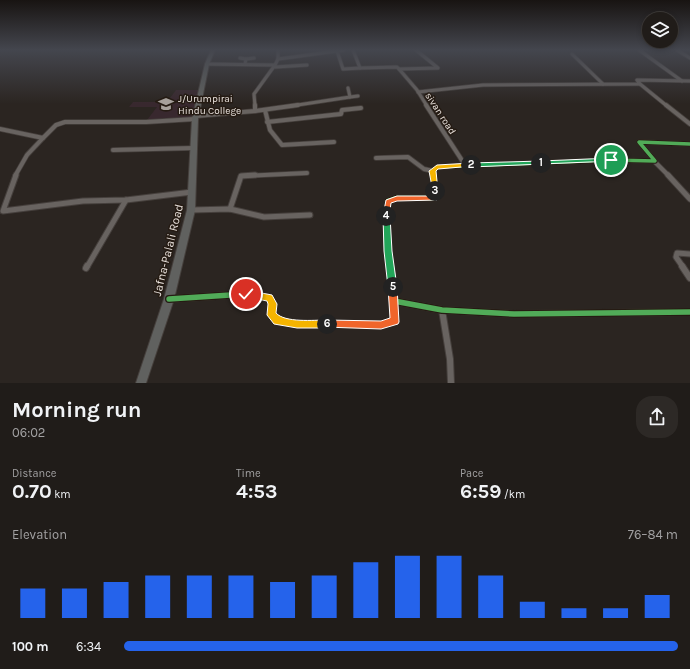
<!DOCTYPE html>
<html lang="en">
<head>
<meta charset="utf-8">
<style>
  body { margin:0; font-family:Karla,sans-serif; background:#2d2926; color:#f1f3f6; height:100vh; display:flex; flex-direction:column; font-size:15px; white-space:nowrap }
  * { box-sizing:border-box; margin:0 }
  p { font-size:13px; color:#a2a1a2 }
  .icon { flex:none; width:22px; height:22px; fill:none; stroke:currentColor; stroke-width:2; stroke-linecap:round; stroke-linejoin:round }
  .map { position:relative; height:383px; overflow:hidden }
  .panel { display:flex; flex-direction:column; background:#201c19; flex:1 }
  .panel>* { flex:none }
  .controls { position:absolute; left:642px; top:12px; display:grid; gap:8px }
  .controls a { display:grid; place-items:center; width:36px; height:36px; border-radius:50%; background:#201c19; box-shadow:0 2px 6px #0003,0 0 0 1px #3d3a38; font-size:20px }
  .pin { position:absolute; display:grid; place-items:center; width:34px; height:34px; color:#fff; margin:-17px; border:2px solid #fff; border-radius:50%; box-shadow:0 1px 4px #0007 }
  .km { position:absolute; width:20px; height:20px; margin:-10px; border-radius:50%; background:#222; color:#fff; font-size:11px; line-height:20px; text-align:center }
  .round { display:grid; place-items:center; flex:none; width:42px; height:42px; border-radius:16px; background:#2d2926 }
  .head { display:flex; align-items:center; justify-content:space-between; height:68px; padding:0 12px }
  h1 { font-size:22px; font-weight:700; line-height:30px }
  .figures { display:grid; grid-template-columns:repeat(3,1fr); gap:6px; height:68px; padding:4px 12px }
  .figures div { display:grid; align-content:center }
  .figures b { font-size:20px; font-weight:700 }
  .figures small { font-size:11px; font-weight:400 }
  .figures p { font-size:11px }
  .chart { height:112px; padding:8px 12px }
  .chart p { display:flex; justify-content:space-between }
  .chart svg { width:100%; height:72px; margin-top:4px; stroke:#2563eb; stroke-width:6 }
  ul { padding:0 12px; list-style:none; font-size:13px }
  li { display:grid; grid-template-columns:64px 48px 1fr; align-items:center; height:30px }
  li i { height:10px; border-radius:5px; background:#2563eb }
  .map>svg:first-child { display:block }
  .education { fill:#38282e }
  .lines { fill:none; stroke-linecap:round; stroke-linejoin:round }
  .street-far3-casing { stroke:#46403d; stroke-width:4.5 }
  .street-far2-casing { stroke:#46403d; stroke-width:5.5 }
  .street-far1-casing { stroke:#46403d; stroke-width:7 }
  .street-casing { stroke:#46403d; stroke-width:8 }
  .primary-casing { stroke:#46403d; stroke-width:2 }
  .street-far3 { stroke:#686360; stroke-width:3 }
  .street-far2 { stroke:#686360; stroke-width:4 }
  .street-far1 { stroke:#686360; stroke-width:5 }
  .street { stroke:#686360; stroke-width:6 }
  .primary { fill:#60615f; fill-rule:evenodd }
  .cycleway-far2-casing { stroke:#251b13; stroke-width:5.5 }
  .cycleway-far1-casing { stroke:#251b13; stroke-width:7 }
  .cycleway-casing { stroke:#251b13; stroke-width:8 }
  .cycleway-far2 { stroke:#51ab58; stroke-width:3.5 }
  .cycleway-far1 { stroke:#51ab58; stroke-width:4.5 }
  .cycleway { stroke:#51ab58; stroke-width:5.5 }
  .split-1 { fill:#22a559; stroke:#fff }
  .split-2 { fill:#22a559; stroke:#fff }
  .split-3 { fill:#f5b400; stroke:#fff }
  .split-4 { fill:#f0652b; stroke:#fff }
  .split-5 { fill:#22a559; stroke:#fff }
  .split-6 { fill:#f0652b; stroke:#fff }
  .split-7 { fill:#f5b400; stroke:#fff }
  .labels { text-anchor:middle; stroke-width:3; stroke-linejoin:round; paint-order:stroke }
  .far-poi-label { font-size:10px; fill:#e9e2dd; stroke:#251b13; text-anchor:start }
  .far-street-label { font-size:10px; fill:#e9e2dd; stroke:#251b13 }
  .street-label { font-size:12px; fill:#e9e2dd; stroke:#251b13 }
</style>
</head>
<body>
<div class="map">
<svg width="690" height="383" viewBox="0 0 690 383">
  <rect width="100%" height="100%" fill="#2b2521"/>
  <path class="education" d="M176 90H203L199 120H147L157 107H129L133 102H167Z"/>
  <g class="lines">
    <defs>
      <g id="street-far3">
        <path d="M278 50V59"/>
        <path d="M353 50 360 68 397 67 399 69"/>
        <path d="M416 50 438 68 399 69 417 90 427 106"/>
        <path d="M639 50 682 81"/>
        <path d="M677 50 690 58"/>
        <path d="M337 51 343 69 360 68"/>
        <path d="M572 54 603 84"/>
        <path d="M240 58 246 59"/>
        <path d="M207 64 275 65 254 94 255 106"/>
        <path d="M245 64 246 59 254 58"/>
        <path d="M275 65 278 59 344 50"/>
        <path d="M275 67 307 65"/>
        <path d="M640 84 667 106"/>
        <path d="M418 92 483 85 640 84 637 80 690 81"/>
        <path d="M350 97 358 96"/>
        <path d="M291 106 350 97 348 88"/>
      </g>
      <g id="street-far2">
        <path d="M426 105 465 165"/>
        <path d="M666 105 690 124"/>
        <path d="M265 110 270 130 282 145 334 142"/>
        <path d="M255 111 298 105"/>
        <path d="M196 116 255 111V105"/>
        <path d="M267 122 341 114 342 110 361 108"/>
        <path d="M0 129 43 138 56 125 65 122H146L195 119"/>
        <path d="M113 150 194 148"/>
        <path d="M376 158 408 157 424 169 433 171"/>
        <path d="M654 161 669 176"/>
        <path d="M15 176 27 155 43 138"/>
        <path d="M241 176 307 173"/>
        <path d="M434 176 433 171 437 167 611 160 655 161 639 142 690 144"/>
      </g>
      <g id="street-far1">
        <path d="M16 175 3 211 83 201 126 200 192 192"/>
        <path d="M668 175 690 199"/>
        <path d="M230 209 241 176 255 175"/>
        <path d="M191 210 230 209 264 217 310 215"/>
        <path d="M87 267 126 200"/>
        <path d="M390 267 387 231 388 201 397 198H435L436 194 434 175"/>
        <path d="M683 267 676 257 677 253 690 254"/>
      </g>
      <g id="street">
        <path d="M682 266 690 278"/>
        <path d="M86 268 87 266"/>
        <path d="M169 299 246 294 269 298 273 304 272 315 277 321 297 324 381 325 395 321 390 266"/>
        <path d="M394 301 442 310 514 314 690 312"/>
        <path d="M442 310 450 359 451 383"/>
      </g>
      <path id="primary" d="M211 50H215L209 64 198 119 195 210 174 299 146 383H136L164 299 187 210 192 119 205 64Z"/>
    </defs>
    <use href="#street-far3" class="street-far3-casing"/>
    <use href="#street-far2" class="street-far2-casing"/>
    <use href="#street-far1" class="street-far1-casing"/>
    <use href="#street" class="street-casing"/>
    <use href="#primary" class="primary-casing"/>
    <use href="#street-far3" class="street-far3"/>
    <use href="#street-far2" class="street-far2"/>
    <use href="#street-far1" class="street-far1"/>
    <use href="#street" class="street"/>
    <use href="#primary" class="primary"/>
    <defs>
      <path id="cycleway-far2" d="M434 176 433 171 437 167 611 160 655 161 639 142 690 144"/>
      <path id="cycleway-far1" d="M390 267 387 231 388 201 397 198H435L436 194 434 175"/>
      <g id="cycleway">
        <path d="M169 299 246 294 269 298 273 304 272 315 277 321 297 324 381 325 395 321 390 266"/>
        <path d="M394 301 442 310 514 314 690 312"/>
      </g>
    </defs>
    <use href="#cycleway-far2" class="cycleway-far2-casing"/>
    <use href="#cycleway-far1" class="cycleway-far1-casing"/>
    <use href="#cycleway" class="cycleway-casing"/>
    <use href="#cycleway-far2" class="cycleway-far2"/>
    <use href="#cycleway-far1" class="cycleway-far1"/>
    <use href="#cycleway" class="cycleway"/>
  </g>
  <linearGradient id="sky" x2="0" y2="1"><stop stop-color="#181412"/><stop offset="0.48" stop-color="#44464e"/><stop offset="1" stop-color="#44464e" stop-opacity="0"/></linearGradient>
  <rect width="690" height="104" fill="url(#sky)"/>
  <path class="split-1" d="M611 158 614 160 613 161 541 164 538 163 541 161Z"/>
  <path class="split-2" d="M541 161 544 163V164L471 167 468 165 471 163Z"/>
  <path class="split-3" d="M471 163 473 164V166L438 169 436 171 438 191 437 192H433L429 171 437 165Z"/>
  <path class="split-4" d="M433 189H437L438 191 437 200 397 201 391 203 389 217H384L383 216 386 200 397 196H432Z"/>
  <path class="split-5" d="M386 213 390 216 392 251 397 287 393 290 388 287 384 251 383 216Z"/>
  <path class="split-6" d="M393 283 397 287 399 322 398 324 381 329 324 327 322 324 324 321 327 320 381 321 390 318 388 287Z"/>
  <path class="split-7" d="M246 290 272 295 277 304 276 313C285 323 314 320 327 320L330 321 331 324 330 327 327 328H297L274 324 267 315 268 304 267 301 243 296 242 294Z"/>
  <defs>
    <symbol id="school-bare" viewBox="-9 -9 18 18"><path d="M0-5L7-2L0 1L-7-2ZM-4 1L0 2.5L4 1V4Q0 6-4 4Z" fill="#a6a09b" stroke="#251b13" stroke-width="2.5" paint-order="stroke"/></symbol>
  </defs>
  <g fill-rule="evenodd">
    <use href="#school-bare" x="155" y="93" width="22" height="22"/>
  </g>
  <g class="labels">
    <g class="far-poi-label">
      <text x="178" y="102">J/Urumpirai<tspan x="178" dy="12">Hindu College</tspan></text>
    </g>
    <g class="far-street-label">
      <text transform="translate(441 113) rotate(57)" y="4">sivan road</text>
    </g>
    <g class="street-label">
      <text transform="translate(168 250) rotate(-76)" y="4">Jafna-Palali Road</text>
    </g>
  </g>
</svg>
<div class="controls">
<a><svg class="icon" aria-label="layers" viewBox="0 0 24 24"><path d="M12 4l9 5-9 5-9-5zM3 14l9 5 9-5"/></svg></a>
</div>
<div class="pin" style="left:611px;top:160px;background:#1e9e55"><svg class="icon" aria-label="arrive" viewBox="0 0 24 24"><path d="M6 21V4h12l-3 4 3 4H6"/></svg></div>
<div class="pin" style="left:246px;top:294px;background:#d93025"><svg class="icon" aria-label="check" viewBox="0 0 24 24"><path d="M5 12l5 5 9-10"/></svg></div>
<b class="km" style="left:541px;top:163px">1</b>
<b class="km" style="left:471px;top:165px">2</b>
<b class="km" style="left:435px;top:191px">3</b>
<b class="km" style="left:386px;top:216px">4</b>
<b class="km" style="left:393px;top:287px">5</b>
<b class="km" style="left:327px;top:324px">6</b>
</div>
<section class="panel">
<div class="head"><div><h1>Morning run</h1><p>06:02</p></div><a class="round"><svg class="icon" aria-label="share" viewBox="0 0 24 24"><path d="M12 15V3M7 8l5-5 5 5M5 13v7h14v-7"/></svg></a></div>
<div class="figures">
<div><p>Distance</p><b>0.70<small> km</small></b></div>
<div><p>Time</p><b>4:53</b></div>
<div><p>Pace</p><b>6:59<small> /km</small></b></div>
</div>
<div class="chart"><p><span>Elevation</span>76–84 m</p>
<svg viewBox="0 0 160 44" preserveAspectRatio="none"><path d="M5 44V26M15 44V26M25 44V22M35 44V18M45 44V18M55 44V18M65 44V22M75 44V18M85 44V10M95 44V6M105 44V6M115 44V18M125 44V34M135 44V38M145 44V38M155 44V30"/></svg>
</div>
<ul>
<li><b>100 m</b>6:34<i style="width:100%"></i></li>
</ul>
</section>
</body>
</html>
